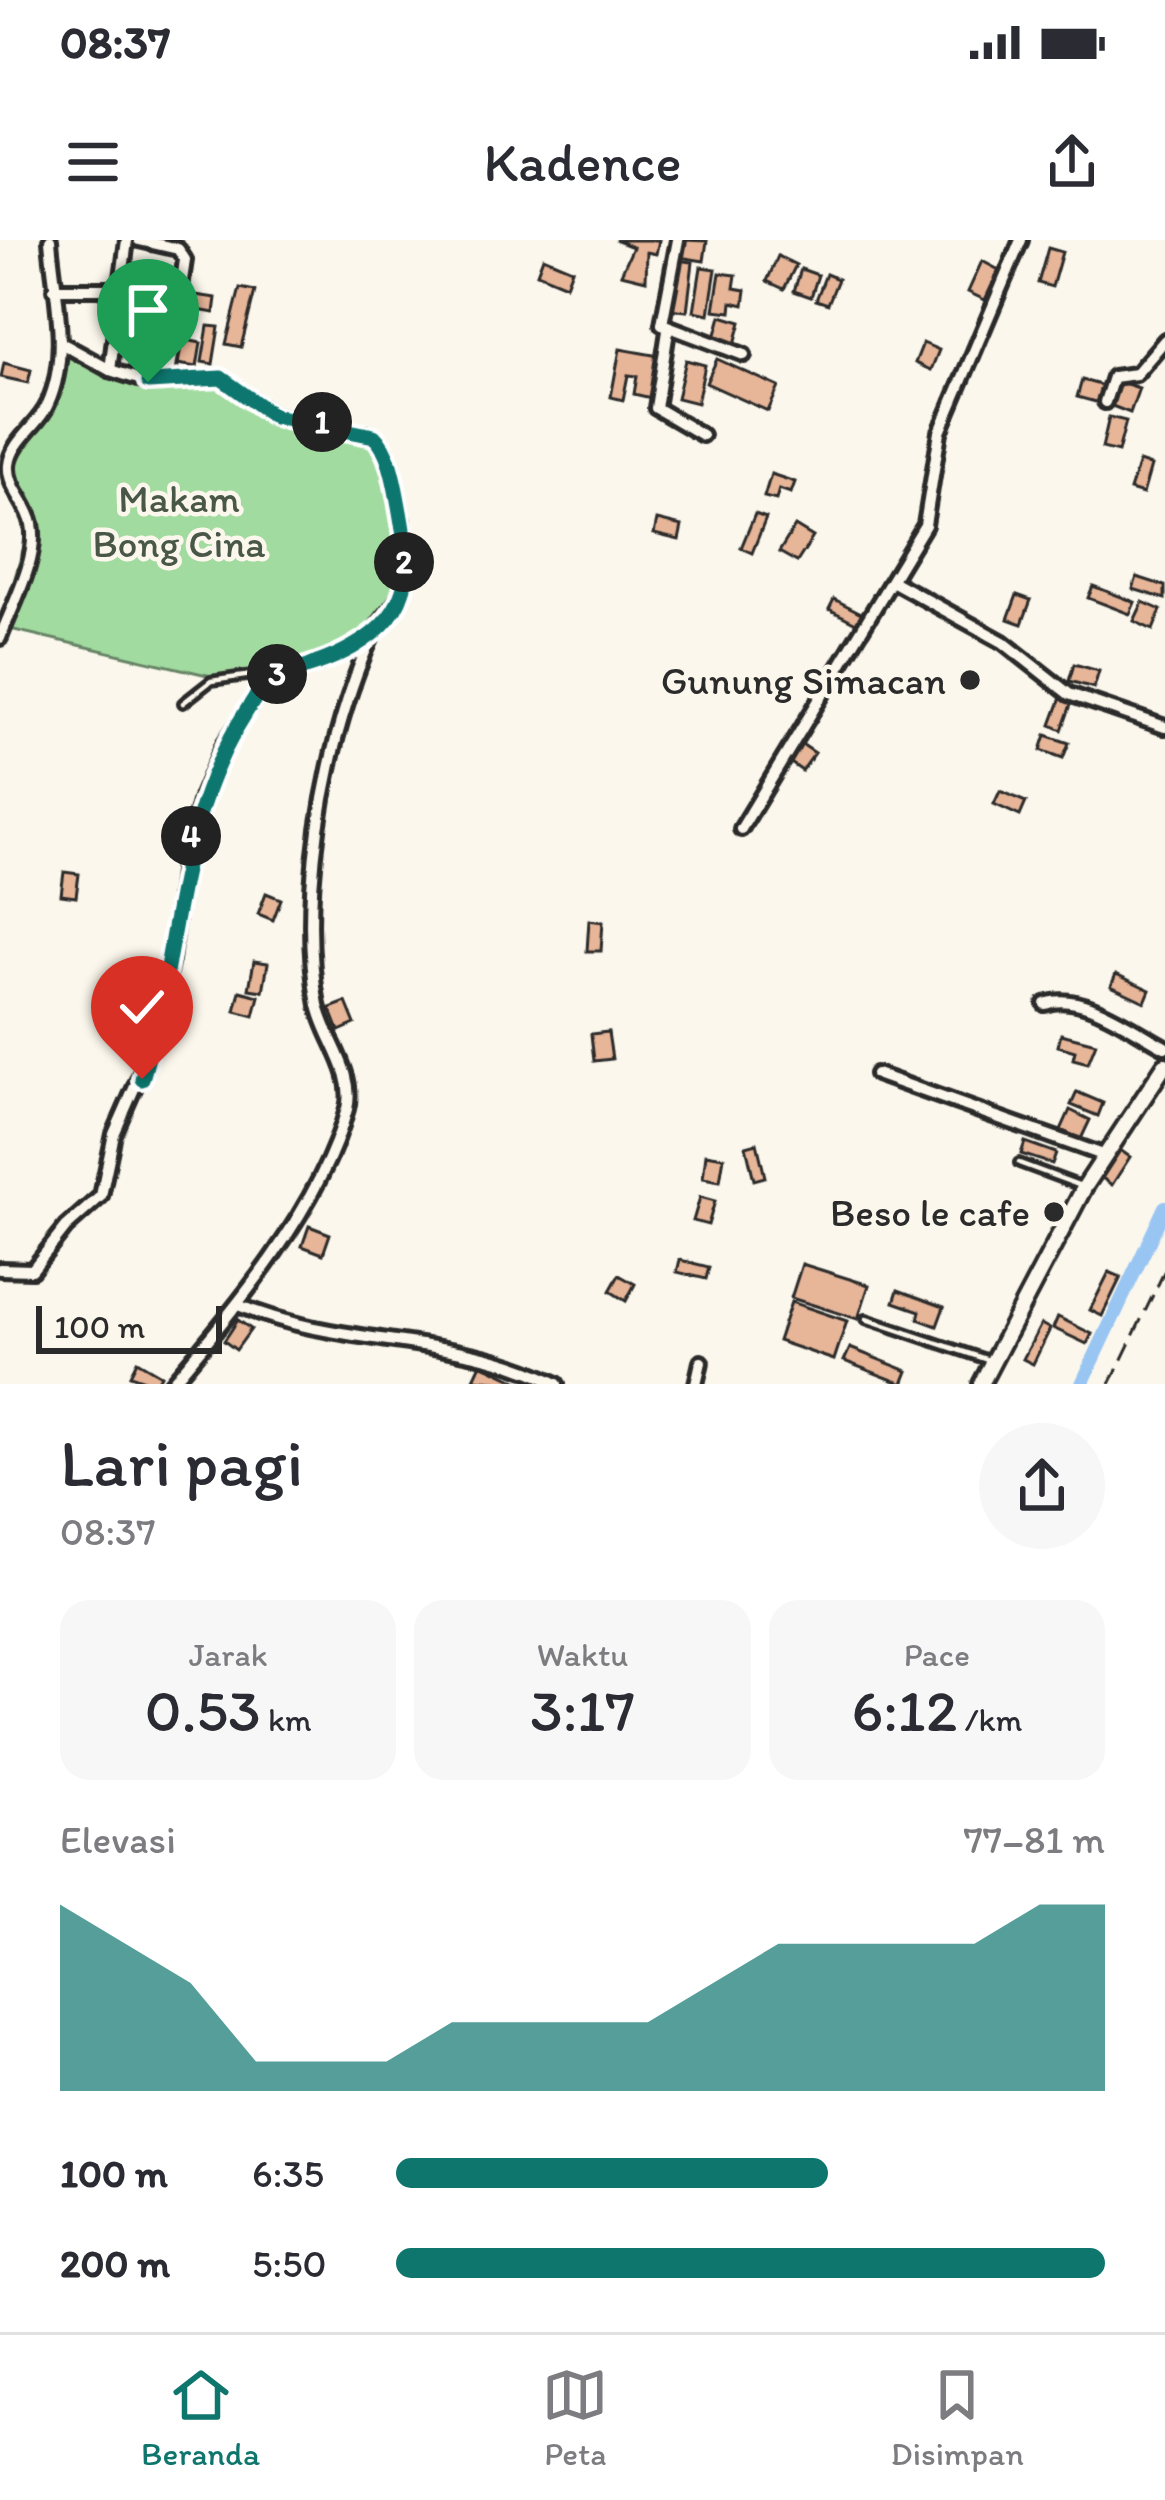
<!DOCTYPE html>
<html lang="id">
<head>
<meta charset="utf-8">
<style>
  body { margin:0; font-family:Itim,sans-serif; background:#f7f7f7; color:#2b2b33; height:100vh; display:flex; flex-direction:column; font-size:45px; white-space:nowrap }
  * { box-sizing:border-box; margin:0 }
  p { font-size:39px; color:#7c7c81 }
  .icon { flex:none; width:66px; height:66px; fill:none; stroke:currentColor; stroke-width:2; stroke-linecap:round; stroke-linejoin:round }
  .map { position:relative; height:1144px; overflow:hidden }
  .sheet { display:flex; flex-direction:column; background:#fff; flex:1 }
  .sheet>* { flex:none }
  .scale { position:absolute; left:36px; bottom:30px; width:186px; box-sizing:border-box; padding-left:12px; border:6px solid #2b2b2b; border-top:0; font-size:33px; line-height:42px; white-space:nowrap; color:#2b2b2b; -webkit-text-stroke:9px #fbf7ec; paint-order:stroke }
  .pin { position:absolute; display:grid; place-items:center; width:102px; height:102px; color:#fff; margin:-123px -51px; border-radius:50% 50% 50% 0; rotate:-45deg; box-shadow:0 0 12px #0007 }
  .pin .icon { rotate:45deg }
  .km { position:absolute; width:60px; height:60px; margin:-30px; border-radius:50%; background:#222; color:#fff; font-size:33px; line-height:60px; text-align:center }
  .round { display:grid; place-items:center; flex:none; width:126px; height:126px; border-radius:63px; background:#f7f7f7 }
  .head { display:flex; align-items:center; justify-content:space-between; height:204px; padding:0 60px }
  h1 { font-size:66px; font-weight:600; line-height:90px }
  .figures { display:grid; grid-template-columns:repeat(3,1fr); gap:18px; height:204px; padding:12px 60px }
  .figures div { display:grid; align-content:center; border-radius:30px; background:#f7f7f7; text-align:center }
  .figures b { font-size:60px; font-weight:600 }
  .figures small { font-size:33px; font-weight:400 }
  .figures p { font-size:33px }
  .chart { height:336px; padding:24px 60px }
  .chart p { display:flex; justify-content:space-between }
  .chart svg { width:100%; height:216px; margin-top:12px; fill:#0f766e; opacity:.7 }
  ul { padding:0 60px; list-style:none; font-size:39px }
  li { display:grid; grid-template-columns:192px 144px 1fr; align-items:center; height:90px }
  li i { height:30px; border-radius:15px; background:#0f766e }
  .status { display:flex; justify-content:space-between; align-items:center; height:84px; padding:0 60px; background:#fff; direction:ltr }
  .status svg { height:33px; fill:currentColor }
  header { display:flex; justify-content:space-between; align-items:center; height:156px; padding:0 60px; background:#fff; font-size:54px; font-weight:600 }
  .tabs { display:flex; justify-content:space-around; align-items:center; height:168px; border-top:3px solid #e1e1e2; background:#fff; font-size:33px; color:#7c7c81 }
  .tabs a { display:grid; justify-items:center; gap:6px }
  .tabs .active { color:#0f766e }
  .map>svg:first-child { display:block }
  .green { fill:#a2dba0; stroke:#668366; stroke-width:3 }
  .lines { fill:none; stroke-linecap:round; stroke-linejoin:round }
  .canal { stroke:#98c5f2; stroke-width:14 }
  .building { fill:#e7b598; stroke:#2b2b2b; stroke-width:3 }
  .lane-casing { stroke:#2b2b2b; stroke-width:14 }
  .street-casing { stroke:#2b2b2b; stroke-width:20 }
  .secondary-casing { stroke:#2b2b2b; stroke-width:22 }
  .lane { stroke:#fbf7ec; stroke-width:4.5 }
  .street { stroke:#fbf7ec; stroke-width:10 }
  .secondary { stroke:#fbf7ec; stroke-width:14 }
  .rail { stroke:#2b2b2b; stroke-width:3; stroke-dasharray:18 9; stroke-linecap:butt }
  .route-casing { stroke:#fff; stroke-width:24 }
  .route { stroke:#0f766e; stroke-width:15 }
  .poi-dot { fill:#2b2b2b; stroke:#fbf7ec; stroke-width:4.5 }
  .labels { text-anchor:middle; stroke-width:9; stroke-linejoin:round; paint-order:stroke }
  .park-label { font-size:39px; fill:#495748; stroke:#fbf7ec }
  .poi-label { font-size:39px; fill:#2b2b2b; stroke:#fbf7ec; text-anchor:end }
</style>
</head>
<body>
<div class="status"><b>08:37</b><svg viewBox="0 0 49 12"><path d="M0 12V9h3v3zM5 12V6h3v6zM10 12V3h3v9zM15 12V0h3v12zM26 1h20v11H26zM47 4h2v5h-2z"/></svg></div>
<header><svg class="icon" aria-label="menu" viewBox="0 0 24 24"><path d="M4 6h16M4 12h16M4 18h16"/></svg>Kadence<svg class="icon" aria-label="share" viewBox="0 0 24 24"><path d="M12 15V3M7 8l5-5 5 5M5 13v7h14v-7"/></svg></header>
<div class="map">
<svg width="1165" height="1144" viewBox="0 0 1165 1144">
  <rect width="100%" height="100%" fill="#fbf7ec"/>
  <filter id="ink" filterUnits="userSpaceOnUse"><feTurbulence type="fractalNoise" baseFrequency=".00833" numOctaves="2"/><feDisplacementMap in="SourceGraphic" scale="24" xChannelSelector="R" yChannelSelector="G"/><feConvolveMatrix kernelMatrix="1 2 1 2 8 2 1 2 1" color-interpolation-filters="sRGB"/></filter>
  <g filter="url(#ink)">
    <path class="green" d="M58 100C128 138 146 140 224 132L275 172 385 195 412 297 399 366 325 430 220 438 1 387 32 278 5 228 48 155Z"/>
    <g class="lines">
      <path class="canal" d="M1082 1144 1165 967"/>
    </g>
    <g class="building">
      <path d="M615 0H659L656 14 647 12 646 40 621 34 633 7Z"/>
      <path d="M682 0 707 1 704 21 679 17Z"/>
      <path d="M1048 8 1062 12 1052 47 1038 43Z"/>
      <path d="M778 16 796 25 784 49 767 41Z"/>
      <path d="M543 17 572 29 566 45 537 33Z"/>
      <path d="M675 20 693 22 687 71 669 69Z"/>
      <path d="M982 21 999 30 985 60 968 52Z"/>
      <path d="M701 27 716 29 709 74 694 71Z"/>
      <path d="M801 29 818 35 811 57 794 51Z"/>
      <path d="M720 33 736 35 734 48 746 50 744 65 732 62 731 72 714 70Z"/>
      <path d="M826 34 838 39 828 64 816 60Z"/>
      <path d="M240 48 255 51 241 107 226 104Z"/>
      <path d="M134 52 150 53 146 95 131 94Z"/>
      <path d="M189 54 216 58 214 73 187 68Z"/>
      <path d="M721 76 741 82 735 104 715 98Z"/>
      <path d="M208 86 219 87 213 124 202 122Z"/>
      <path d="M181 99 201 103 197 127 177 124Z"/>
      <path d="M923 103 939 110 931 130 915 123Z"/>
      <path d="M620 109 659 116 651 158 634 154 637 136 628 135 623 160 611 157Z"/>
      <path d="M717 119 779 147 768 171 706 143Z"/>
      <path d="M686 120 705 125 697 163 677 158Z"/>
      <path d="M4 123 31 130 28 143 1 137Z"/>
      <path d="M1082 140 1104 146 1099 163 1077 157Z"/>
      <path d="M1120 142 1139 148 1130 173 1112 166Z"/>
      <path d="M1109 177 1126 181 1118 212 1102 208Z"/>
      <path d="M1139 222 1151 226 1143 254 1130 250Z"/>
      <path d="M771 234 795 242 791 253 779 249 776 260 764 257Z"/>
      <path d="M755 274 766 278 752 313 741 308Z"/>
      <path d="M657 280 682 286 679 300 654 294Z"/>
      <path d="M795 286 813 297 797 322 779 312Z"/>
      <path d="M1137 337 1165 346V359L1133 349Z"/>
      <path d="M1093 346 1135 362 1130 374 1088 358Z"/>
      <path d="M1017 355 1031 360 1022 384 1008 379Z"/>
      <path d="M834 359 863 374 858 384 829 369Z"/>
      <path d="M1143 362 1161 370 1153 390 1134 381Z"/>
      <path d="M1074 424 1099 431 1094 448 1069 441Z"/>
      <path d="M1062 455 1073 459 1062 490 1051 485Z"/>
      <path d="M1046 495 1069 503 1063 518 1041 510Z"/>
      <path d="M800 503 815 513 802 531 788 521Z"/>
      <path d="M1000 551 1026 562 1020 576 994 564Z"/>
      <path d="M64 632 79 634 76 657 61 655Z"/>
      <path d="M266 653 281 659 273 680 258 674Z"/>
      <path d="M589 680 603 682 601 711H587Z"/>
      <path d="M254 721 268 723 263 751 249 749Z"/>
      <path d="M1116 734 1150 750 1145 762 1111 746Z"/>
      <path d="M240 751 259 756 254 776 235 771Z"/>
      <path d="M346 762 355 784 339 791 330 768Z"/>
      <path d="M608 792 612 819 594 821 591 794Z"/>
      <path d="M1061 794 1096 803 1088 823 1073 819 1075 811 1058 806Z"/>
      <path d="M1077 852 1103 863 1098 876 1071 865Z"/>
      <path d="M1070 870 1090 880 1081 899 1061 890Z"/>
      <path d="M1025 902 1056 913 1052 924 1021 914Z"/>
      <path d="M757 903 765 937 754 940 746 906Z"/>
      <path d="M1120 910 1130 917 1112 945 1102 938Z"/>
      <path d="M706 914 724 917 720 941 703 938Z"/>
      <path d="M700 957 715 961 708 985 693 981Z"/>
      <path d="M309 986 330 994 323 1014 302 1006Z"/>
      <path d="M680 1020 709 1027 706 1039 677 1032Z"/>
      <path d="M802 1024 869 1045 858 1079 791 1058Z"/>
      <path d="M1109 1032 1121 1037 1102 1076 1090 1070Z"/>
      <path d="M619 1035 635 1044 626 1061 610 1051Z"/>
      <path d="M898 1050 944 1067 937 1086 918 1079 920 1071 894 1062Z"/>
      <path d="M791 1062 847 1081 834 1120 778 1101Z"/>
      <path d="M1058 1077 1092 1094 1087 1104 1053 1088Z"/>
      <path d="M238 1080 251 1089 236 1110 224 1101Z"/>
      <path d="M1041 1084 1050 1089 1033 1124 1023 1119Z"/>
      <path d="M850 1108 908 1131 903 1144 844 1121Z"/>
      <path d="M137 1121 161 1135 156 1144 130 1135Z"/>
      <path d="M481 1124 523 1144 474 1139Z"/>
    </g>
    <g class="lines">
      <defs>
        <g id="lane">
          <path d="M183 463 211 441 321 425 369 394"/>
          <path d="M1019 923 1081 946"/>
          <path d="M866 1079 991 1121"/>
        </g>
        <g id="street">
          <path d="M139 0 178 9 185 20 167 142"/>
          <path d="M678 0 662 84 744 115"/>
          <path d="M54 49H120"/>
          <path d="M668 91 656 168 702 195"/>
          <path d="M61 103 110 130 148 142 221 138 274 175 374 196C396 217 411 315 404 345 400 364 384 374 375 391 357 425 337 490 329 529 313 601 304 692 318 765 325 799 356 832 347 869 321 967 235 1069 171 1144"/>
          <path d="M110 130 127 0"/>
          <path d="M1105 162 1113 137 1136 134 1165 100"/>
          <path d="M894 342 1003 402 1069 454 1165 487"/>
          <path d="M0 398C12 366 39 318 32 284 28 263 7 247 9 225 11 201 39 185 48 164 71 113 54 53 50 0"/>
          <path d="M741 589 925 285 940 192 1021 0"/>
          <path d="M1045 764C1081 750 1134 791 1165 807"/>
          <path d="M876 834 1103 915"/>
          <path d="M0 1029 32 1030 66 987 101 956 114 894 148 817 171 720 183 625 201 558 224 504 272 435"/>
          <path d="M238 1065C342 1109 456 1092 557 1144"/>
          <path d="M696 1144 701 1122"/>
        </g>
        <path id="secondary" d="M981 1144 1084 948 1165 825"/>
      </defs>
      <use href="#lane" class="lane-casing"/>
      <use href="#street" class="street-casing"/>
      <use href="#secondary" class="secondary-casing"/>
      <use href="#lane" class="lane"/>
      <use href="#street" class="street"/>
      <use href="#secondary" class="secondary"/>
      <path class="rail" d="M1110 1144 1165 1030"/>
    </g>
  </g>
  <g class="lines" filter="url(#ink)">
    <defs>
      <path id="route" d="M142 839C185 692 171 562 272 435 321 426 395 400 405 342 409 319 403 289 399 266 395 245 390 211 374 196L274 176 221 138 148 142"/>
    </defs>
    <use href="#route" class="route-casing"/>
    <use href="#route" class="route"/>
  </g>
  <g class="poi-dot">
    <circle cx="970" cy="440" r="12"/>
    <circle cx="1054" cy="972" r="12"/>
  </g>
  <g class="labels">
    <g class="park-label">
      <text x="179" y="272">Makam<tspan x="179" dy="45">Bong Cina</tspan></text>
    </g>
    <g class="poi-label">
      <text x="946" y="454">Gunung Simacan</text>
      <text x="1030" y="986">Beso le cafe</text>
    </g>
  </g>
</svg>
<div class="scale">100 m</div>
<div class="pin" style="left:148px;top:142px;background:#1e9e55"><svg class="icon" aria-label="arrive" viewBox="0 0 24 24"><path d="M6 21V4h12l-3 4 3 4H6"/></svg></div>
<div class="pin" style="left:142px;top:839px;background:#d93025"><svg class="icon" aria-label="check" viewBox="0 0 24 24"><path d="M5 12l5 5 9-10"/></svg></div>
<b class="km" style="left:322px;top:182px">1</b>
<b class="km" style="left:404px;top:322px">2</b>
<b class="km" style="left:277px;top:434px">3</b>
<b class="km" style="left:191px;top:596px">4</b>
</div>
<section class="sheet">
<div class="head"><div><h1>Lari pagi</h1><p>08:37</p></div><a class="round"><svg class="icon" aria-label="share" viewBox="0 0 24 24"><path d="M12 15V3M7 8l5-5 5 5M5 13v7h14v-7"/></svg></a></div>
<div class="figures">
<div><p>Jarak</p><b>0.53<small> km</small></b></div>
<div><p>Waktu</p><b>3:17</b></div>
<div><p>Pace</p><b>6:12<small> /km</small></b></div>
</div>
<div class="chart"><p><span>Elevasi</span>77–81 m</p>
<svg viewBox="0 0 160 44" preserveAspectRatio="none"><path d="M0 44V6L10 14L20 22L30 38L40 38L50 38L60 30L70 30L80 30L90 30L100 22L110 14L120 14L130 14L140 14L150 6L160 6V44z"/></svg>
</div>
<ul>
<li><b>100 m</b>6:35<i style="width:61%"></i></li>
<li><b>200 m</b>5:50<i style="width:100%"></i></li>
</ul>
</section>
<nav class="tabs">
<a class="active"><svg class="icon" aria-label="home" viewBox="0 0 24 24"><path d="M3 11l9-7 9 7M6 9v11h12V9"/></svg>Beranda</a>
<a><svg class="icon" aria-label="map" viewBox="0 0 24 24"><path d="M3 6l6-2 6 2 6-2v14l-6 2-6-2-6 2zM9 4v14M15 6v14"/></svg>Peta</a>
<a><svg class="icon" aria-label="saved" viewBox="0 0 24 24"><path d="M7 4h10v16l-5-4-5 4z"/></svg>Disimpan</a>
</nav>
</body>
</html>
